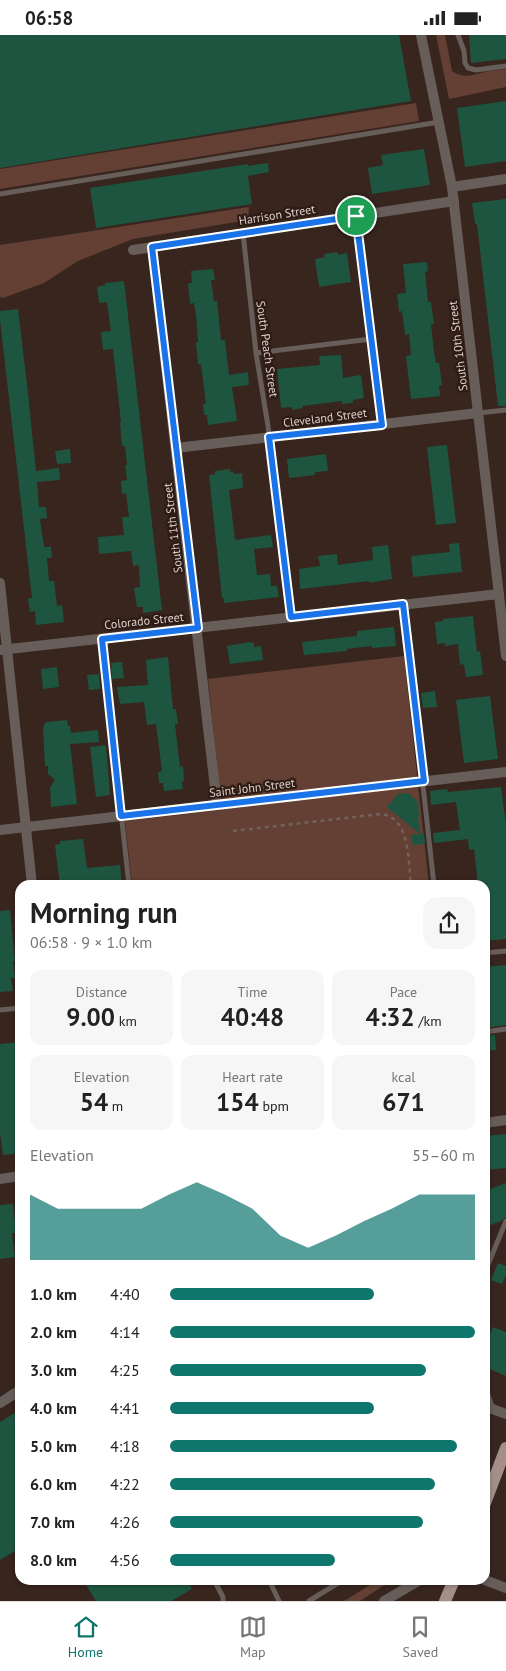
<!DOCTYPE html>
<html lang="en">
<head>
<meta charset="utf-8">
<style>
  body { margin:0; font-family:"PT Sans",sans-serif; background:#f6f6f6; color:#222; height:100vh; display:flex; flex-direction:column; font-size:19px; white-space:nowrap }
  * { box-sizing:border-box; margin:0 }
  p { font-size:16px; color:#767676 }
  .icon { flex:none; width:28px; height:28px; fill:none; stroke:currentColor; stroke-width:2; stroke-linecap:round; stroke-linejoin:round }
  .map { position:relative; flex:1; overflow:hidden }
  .side { position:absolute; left:15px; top:845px; width:475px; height:705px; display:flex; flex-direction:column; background:#fff; border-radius:15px; box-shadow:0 1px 4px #0004 }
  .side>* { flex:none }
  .pin { position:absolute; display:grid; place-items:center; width:42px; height:42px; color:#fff; margin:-21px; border:2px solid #fff; border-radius:50%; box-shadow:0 1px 5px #0007 }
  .round { display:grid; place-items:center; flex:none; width:52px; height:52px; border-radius:15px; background:#f6f6f6 }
  .headline { display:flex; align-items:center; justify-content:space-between; height:85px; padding:0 15px }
  h1 { font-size:28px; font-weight:700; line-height:38px }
  .stats { display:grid; grid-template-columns:repeat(3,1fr); gap:8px; height:85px; padding:5px 15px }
  .stats div { display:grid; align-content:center; border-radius:12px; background:#f6f6f6; text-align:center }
  .stats b { font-size:25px; font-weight:700 }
  .stats small { font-size:14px; font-weight:400 }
  .stats p { font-size:14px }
  .chart { height:140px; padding:10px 15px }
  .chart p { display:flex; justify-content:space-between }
  .chart svg { width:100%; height:90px; margin-top:5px; fill:#0f766e; opacity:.7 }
  ul { padding:0 15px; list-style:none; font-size:16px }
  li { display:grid; grid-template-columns:80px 60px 1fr; align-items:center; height:38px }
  li i { height:12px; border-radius:6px; background:#0f766e }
  .status { display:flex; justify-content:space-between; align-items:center; height:35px; padding:0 25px; background:#fff; direction:ltr }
  .status svg { height:14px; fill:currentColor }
  .menu { display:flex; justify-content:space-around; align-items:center; height:70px; border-top:1px solid #e0e0e0; background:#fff; font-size:14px; color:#767676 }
  .menu a { display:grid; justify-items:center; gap:2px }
  .menu .on { color:#0f766e }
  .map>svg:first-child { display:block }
  .green { fill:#634033 }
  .building { fill:#1e5541 }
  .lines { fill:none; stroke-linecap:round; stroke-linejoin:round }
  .path { stroke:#72625c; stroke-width:2.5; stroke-dasharray:4 4; stroke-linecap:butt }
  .service { stroke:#675d59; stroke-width:5 }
  .minor { stroke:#675d59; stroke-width:10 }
  .primary { stroke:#a38f88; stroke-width:12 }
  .route-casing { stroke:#fff; stroke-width:10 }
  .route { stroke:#1a73e8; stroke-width:6 }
  .labels { text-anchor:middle; stroke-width:4.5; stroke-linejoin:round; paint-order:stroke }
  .street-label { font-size:12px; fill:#dcd0cb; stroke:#2d1b14 }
</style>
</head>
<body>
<div class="status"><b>06:58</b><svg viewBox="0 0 49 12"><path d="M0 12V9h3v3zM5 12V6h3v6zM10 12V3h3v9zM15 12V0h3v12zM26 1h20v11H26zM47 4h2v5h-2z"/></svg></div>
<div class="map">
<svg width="506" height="1566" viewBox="0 0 506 1566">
  <rect width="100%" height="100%" fill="#37251e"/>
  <g class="green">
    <path d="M436 0H445L452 36C465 45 475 39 489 36 495 35 500 35 506 34V52L449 64Z"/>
    <path d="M416 68 419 86 0 154V134Z"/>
    <path d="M249 172 248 185 133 204 78 226 44 248 3 263 0 262V210Z"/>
    <path d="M404 621 429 850H132L125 786 222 775 208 644Z"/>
    <path d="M378 1545H392L360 1566H344Z"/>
  </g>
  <g class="building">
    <path d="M0 0H399L411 66 0 133Z"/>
    <path d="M469 0H506V24L471 28Z"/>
    <path d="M506 66V126L465 132 457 73Z"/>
    <path d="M424 114 430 150 372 159 368 133 383 130 381 120Z"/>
    <path d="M268 128 269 137 248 141 252 169 96 193 90 153 248 129V131Z"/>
    <path d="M506 164V371H498L477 189H475L472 168Z"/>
    <path d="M338 217V220L347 218 351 247 319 252 315 224 325 222 324 219Z"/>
    <path d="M427 227 428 236 425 237 428 267H431L434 289H431L434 317 436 328H439L442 350 439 351 440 361 411 364 406 321 411 320 409 299 405 300 402 276 399 277 397 259 406 258 403 229Z"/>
    <path d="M213 234 215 245H211L214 266H217L221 305H225L229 340 248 337 249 350 232 352 237 386 208 390 207 380H204L203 369H206L201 329H198L196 308 198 307 196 280 194 268 190 269 188 248H192L191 236Z"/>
    <path d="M124 246 162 575 143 578V572H137L134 553 140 552 139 530 133 531 131 516 99 519 98 502 124 500 122 482H129L126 458 122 459 121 446 127 445 125 430H127L125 411H122L120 388 121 387 113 314 103 315 101 297 111 296 107 267 99 268 97 252 105 250V248Z"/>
    <path d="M18 274 28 358 36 436 59 433 60 445 37 447 39 472H46L47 483 40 484 44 512H51L52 523H47L49 546H54L57 571 62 570 64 587 36 590 35 576 30 577 28 563H32L0 285V276Z"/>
    <path d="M341 320 343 343 361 340 364 363 353 365V368L342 369V366L302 371 303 373 292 375V372L281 373 277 334 320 330 319 321Z"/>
    <path d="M447 410 456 488 436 490 427 412Z"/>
    <path d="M70 414 71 428 57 429 55 416Z"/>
    <path d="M326 419 328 436 315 437V440L289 443 287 424Z"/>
    <path d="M230 434V437L233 436 234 439 242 438 243 453 229 455 235 505 271 500 273 512 254 514 257 540 270 539 271 551H277L279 562 224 568V563H222L209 440 215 439V436Z"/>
    <path d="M459 508 462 537 413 542 411 521 450 517 449 509Z"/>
    <path d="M388 510 392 544 369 548V546L300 554 299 534 320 531 318 521 337 519 338 530 373 525 372 512Z"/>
    <path d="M473 581 477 617 480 616 483 640 466 642 464 629 460 630 458 609 445 611V608L437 609 435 587 443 586V584Z"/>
    <path d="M394 592 396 611 372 613V611L346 614 347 616 304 620 302 607 357 601V596Z"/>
    <path d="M249 607 254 608V612L261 611 263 625 230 629 227 611Z"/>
    <path d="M168 622 173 674H176L178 689H175L178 716 180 732 183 731 184 746H182L183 754 164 756 163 748H159L158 737 162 736 156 689 147 690 144 667 120 669 117 652 148 650 146 625Z"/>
    <path d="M122 627 124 643 112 644 111 628Z"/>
    <path d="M57 632 59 652 43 654 41 634Z"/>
    <path d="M99 639 100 654 89 655 87 640Z"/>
    <path d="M435 656 437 672 423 673 421 658Z"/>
    <path d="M490 661 498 724 464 728 456 665Z"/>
    <path d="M67 685 68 691H70L71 698 98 695 99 707 70 709 77 769 51 772 50 752 55 745 48 739V731H45L43 692 46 687Z"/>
    <path d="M106 710 110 760 96 762 90 712Z"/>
    <path d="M501 752 506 789V904L485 906V850H478L474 814 469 815 468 804 434 808 433 798 460 795 456 767 431 770 430 756 447 754 448 757Z"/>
    <path d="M408 758 418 767 419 781 418 783 420 799 424 798 425 809 413 810 411 800 420 799 387 772 398 759Z"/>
    <path d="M83 804 87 833 120 830 122 850H60L55 810 60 809V806Z"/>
    <path d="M10 875 15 926H13L15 943H11L13 956 0 957V876Z"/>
    <path d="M506 930V990L485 993V932Z"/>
    <path d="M495 1000 496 1015 485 1016V1001Z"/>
    <path d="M20 1007V1118L3 1120 0 1098V1009Z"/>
    <path d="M506 1099V1133L485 1135V1101Z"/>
    <path d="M506 1148V1182L501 1186 488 1191 485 1182V1156Z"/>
    <path d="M13 1169 16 1198H12L15 1222 0 1224V1170Z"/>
    <path d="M498 1228 506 1231V1240L502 1249 491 1245Z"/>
    <path d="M493 1292 506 1297V1341L487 1333 485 1328V1310Z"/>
    <path d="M20 1375V1513L0 1525V1387Z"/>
    <path d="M83 1545H187L192 1554 171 1566H96Z"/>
  </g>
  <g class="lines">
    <path class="path" d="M233 796 380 779C411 781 408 828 411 850"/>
    <g class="service">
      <path d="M458 0 464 16 465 28 468 33 476 35 506 31"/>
      <path d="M0 159 439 87"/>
      <path d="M356 181 382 390"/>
      <path d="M243 198 256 318 268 391 291 582"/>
      <path d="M256 318 371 304"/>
      <path d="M478 378 506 375"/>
      <path d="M403 570 434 850"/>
      <path d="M102 604 129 850"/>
      <path d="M485 918 506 916"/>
      <path d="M0 975 20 973"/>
      <path d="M485 997 506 994"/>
      <path d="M485 1237 506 1186"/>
      <path d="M214 1545 223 1562V1566"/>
      <path d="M269 1545 279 1566"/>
      <path d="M309 1566 343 1545"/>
    </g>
    <g class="minor">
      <path d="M421 0 452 152 506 621"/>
      <path d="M452 152 506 144"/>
      <path d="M152 212 217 770"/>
      <path d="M133 215 454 166"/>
      <path d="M176 413 478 378"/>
      <path d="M0 548 32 850"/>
      <path d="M0 615 499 559"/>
      <path d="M0 795 506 737"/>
      <path d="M485 1088 506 1085"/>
      <path d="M0 1144 20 1141"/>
      <path d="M485 1359 490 1373 506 1379"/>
      <path d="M0 1368 20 1355"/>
      <path d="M485 1545 506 1553"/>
      <path d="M384 1566 420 1545"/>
    </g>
    <g class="primary">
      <path d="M485 1468 506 1413"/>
      <path d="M445 1566 454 1545"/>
    </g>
  </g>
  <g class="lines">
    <defs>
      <path id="route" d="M356 181 382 390 269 402 291 582 403 569 424 746 121 781 102 604 198 593 152 212Z"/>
    </defs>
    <use href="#route" class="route-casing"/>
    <use href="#route" class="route"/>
  </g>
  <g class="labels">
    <g class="street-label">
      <text transform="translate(277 180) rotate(-9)" y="4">Harrison Street</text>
      <text transform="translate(458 311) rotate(-97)" y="4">South 10th Street</text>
      <text transform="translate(267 314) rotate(82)" y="4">South Peach Street</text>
      <text transform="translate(325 383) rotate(-7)" y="4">Cleveland Street</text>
      <text transform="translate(173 493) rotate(-97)" y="4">South 11th Street</text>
      <text transform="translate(144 586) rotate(-6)" y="4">Colorado Street</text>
      <text transform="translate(252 753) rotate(-7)" y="4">Saint John Street</text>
    </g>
  </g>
</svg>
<div class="pin" style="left:356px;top:181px;background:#1e9e55"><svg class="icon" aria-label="arrive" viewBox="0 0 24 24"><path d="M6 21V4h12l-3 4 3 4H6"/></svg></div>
<section class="side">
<div class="headline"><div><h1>Morning run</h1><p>06:58 · 9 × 1.0 km</p></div><a class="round"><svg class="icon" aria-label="share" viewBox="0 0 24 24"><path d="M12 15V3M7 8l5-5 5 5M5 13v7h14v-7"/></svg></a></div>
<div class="stats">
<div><p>Distance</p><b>9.00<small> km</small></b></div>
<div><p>Time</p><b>40:48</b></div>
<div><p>Pace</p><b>4:32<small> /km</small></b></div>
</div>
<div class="stats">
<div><p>Elevation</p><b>54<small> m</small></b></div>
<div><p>Heart rate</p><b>154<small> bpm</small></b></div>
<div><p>kcal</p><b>671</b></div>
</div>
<div class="chart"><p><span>Elevation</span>55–60 m</p>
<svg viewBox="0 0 160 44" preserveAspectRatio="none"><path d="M0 44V12L10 19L20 19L30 19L40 19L50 12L60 6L70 12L80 19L90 32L100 38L110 32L120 25L130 19L140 12L150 12L160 12V44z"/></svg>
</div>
<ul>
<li><b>1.0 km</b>4:40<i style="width:67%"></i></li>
<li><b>2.0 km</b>4:14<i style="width:100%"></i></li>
<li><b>3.0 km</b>4:25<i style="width:84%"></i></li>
<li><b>4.0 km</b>4:41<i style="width:67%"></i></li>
<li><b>5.0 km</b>4:18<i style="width:94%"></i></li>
<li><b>6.0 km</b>4:22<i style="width:87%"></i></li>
<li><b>7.0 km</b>4:26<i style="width:83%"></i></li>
<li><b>8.0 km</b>4:56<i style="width:54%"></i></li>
</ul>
</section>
</div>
<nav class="menu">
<a class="on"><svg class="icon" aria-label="home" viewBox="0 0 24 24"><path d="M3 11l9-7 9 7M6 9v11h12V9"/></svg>Home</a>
<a><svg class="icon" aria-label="map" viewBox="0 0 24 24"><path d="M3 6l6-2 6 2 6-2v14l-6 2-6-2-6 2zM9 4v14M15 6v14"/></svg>Map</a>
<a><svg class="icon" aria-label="saved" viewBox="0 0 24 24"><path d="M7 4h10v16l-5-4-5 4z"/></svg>Saved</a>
</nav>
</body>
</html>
